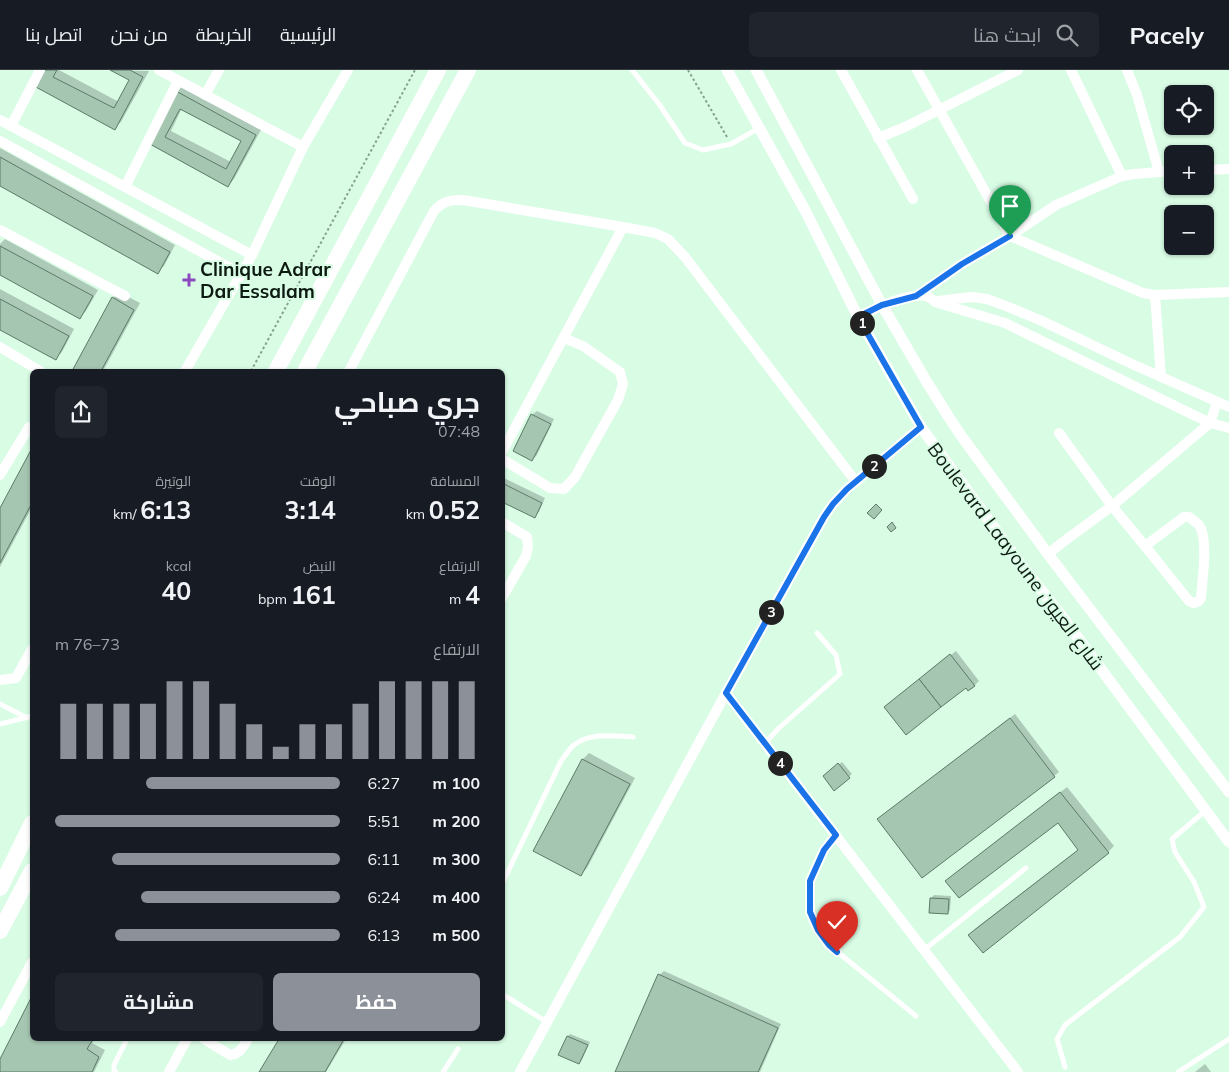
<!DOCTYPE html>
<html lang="ar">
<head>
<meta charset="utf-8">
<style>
  body { margin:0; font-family:Mulish,Cairo,sans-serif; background:#20242c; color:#f1f3f6; direction:rtl; height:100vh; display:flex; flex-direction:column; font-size:19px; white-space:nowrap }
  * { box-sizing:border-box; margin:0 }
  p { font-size:16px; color:#9ea1a6 }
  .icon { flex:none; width:28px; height:28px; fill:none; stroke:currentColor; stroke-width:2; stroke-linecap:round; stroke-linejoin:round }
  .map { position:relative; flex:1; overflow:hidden; direction:ltr }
  .sheet { position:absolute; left:30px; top:299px; width:475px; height:672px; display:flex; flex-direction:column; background:#171b24; border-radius:8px; box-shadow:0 1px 4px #0004; direction:rtl }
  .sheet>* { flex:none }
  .buttons { position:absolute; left:1164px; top:15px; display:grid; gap:10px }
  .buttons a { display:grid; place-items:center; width:50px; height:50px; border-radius:8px; background:#171b24; box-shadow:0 1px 4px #0004; font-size:25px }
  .pin { position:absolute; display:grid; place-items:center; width:42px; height:42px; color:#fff; margin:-51px -21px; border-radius:50% 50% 50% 0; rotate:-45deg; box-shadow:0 0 5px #0007 }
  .pin .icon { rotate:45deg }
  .km { position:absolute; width:25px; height:25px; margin:-12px; border-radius:50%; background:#222; color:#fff; font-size:14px; line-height:25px; text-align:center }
  .round { display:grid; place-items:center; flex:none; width:52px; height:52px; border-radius:8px; background:#20242c }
  .headline { display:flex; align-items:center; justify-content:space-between; height:85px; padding:0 25px }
  h1 { font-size:28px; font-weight:700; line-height:38px }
  .metrics { display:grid; grid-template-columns:repeat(3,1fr); gap:8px; height:85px; padding:5px 25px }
  .metrics div { display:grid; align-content:center }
  .metrics b { font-size:25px; font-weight:700 }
  .metrics small { font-size:14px; font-weight:400 }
  .metrics p { font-size:14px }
  .chart { height:140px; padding:10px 25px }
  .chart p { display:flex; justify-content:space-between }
  .chart svg { width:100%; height:90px; margin-top:5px; stroke:#8c9099; stroke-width:6 }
  .action { display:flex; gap:10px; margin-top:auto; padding:10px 25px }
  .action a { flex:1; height:58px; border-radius:8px; background:#8c9099; color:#fff; font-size:20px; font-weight:700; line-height:58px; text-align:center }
  .action a+a { background:#20242c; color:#f1f3f6 }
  ul { padding:0 25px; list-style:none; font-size:16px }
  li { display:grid; grid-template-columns:80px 60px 1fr; align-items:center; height:38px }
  li i { height:12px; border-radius:6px; background:#8c9099 }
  header { display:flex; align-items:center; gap:30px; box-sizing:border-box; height:70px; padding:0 25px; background:#171b24; border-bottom:1px solid #363941 }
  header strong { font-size:24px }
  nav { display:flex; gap:28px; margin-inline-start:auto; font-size:18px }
  .search { width:350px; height:45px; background:#20242c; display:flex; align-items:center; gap:12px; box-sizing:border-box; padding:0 18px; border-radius:8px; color:#9ea1a6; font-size:19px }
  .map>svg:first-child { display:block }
  .shadow { fill:#0003; fill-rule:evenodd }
  .building { fill:#a5c6b1; stroke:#5c7b68; fill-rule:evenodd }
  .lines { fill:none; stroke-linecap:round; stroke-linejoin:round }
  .path { stroke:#87a190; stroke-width:2; stroke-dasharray:2.5 2.5; stroke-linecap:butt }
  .service { stroke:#fff; stroke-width:5 }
  .minor { stroke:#fff; stroke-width:10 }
  .tertiary { stroke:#fff; stroke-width:11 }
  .trunk { stroke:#fff; stroke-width:16 }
  .route-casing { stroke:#fff; stroke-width:10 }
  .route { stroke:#1a73e8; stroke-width:6 }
  .poi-dot { fill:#8a49be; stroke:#d9fce5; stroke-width:2 }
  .labels { text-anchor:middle; stroke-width:4; stroke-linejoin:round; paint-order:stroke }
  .poi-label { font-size:19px; font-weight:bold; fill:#0d1a12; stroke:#d9fce5; text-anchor:start }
  .street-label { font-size:19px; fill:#0d1a12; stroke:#d9fce5 }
</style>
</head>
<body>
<header>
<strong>Pacely</strong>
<div class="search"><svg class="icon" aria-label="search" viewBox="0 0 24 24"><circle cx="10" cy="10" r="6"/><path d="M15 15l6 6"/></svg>ابحث هنا</div>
<nav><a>الرئيسية</a><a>الخريطة</a><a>من نحن</a><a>اتصل بنا</a></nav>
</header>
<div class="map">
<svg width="1229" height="1002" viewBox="0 0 1229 1002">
  <rect width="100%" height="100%" fill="#d9fce5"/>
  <g class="shadow">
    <path d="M44 0H59L119 32 130 9 113 0 149 1 121 52 114 58Z"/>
    <path d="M184 15 262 58 234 109 228 116 149 73 177 21ZM182 38 242 70 231 92 171 61Z"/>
    <path d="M0 78 175 175 164 196 157 202 0 115Z"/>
    <path d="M5 169 98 220 86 241 80 247 0 204V174Z"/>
    <path d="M0 219 74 259 62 282 56 288 0 258Z"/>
    <path d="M119 222 140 233 103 301H73L113 228Z"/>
    <path d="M537 341 554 349 537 385 532 390V345Z"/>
    <path d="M32 380V437L0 497V440Z"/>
    <path d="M502 407 545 428 539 442 534 446 502 431Z"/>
    <path d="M956 581 979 611 975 615 969 620 966 616 891 633Z"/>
    <path d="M1015 644 1059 702 1054 706 883 745Z"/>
    <path d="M589 683 635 708 587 798 581 805 535 780 583 689Z"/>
    <path d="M842 692 852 704 835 719 827 704Z"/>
    <path d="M1067 717 1114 776 1108 782 970 865 976 858 1079 779 1058 751 953 805Z"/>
    <path d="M934 825 951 826 950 840 947 843 931 828Z"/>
    <path d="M664 901 781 954 760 1002H616L659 905Z"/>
    <path d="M32 929V969H95L92 973 105 980 94 1002H0V992Z"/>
    <path d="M570 964 590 972 582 990 579 993 568 966Z"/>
    <path d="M280 969H346L326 1002H261Z"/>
    <path d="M1205 994 1211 1002H1195Z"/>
  </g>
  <g class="building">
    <path d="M43 0H57L53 7 114 38 129 10 110 0H130L143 7 115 60 34 16Z"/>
    <path d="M176 21 256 65 228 117 148 73ZM180 39 241 71 226 99 165 67Z"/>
    <path d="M0 87 170 182 158 204 0 116Z"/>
    <path d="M0 176 93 226 80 249 0 205Z"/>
    <path d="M112 227 134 240 101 301H72Z"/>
    <path d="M0 229 69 266 56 290 0 260Z"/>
    <path d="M531 344 551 354 532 391 513 381Z"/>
    <path d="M32 378V433L0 493V438Z"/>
    <path d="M502 413 542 433 535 448 502 432Z"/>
    <path d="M876 434 882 440 874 449 867 443Z"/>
    <path d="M892 452 896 458 891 462 887 457Z"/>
    <path d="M950 584 975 616 968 621 966 618 941 637 919 609Z"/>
    <path d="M919 609 941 637 906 665 884 637Z"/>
    <path d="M1010 648 1055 707 922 808 877 749Z"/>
    <path d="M582 689 630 714 581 806 533 781Z"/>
    <path d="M838 693 850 708 834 721 823 706Z"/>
    <path d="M1060 722 1109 783 983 883 968 865 1078 780 1058 753 959 828 945 811Z"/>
    <path d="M930 828 949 829 948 844 929 843Z"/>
    <path d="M658 904 778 958 758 1002H615Z"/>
    <path d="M32 926V969H93L87 979 99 987 92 1002H0V989Z"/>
    <path d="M567 966 588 975 579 994 558 985Z"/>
    <path d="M279 969H344L325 1002H259Z"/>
  </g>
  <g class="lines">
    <g class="path">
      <path d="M688 0 727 67"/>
      <path d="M251 301 415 0"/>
    </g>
    <g class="service">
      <path d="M632 0 659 34 685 73 703 80 731 74 759 58"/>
      <path d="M0 634 27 648"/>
      <path d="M0 654 32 646"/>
      <path d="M765 673 779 658 840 604 836 585 817 563"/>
      <path d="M836 766 824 779 810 811 809 842 818 860 829 875 916 946"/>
      <path d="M502 814 561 691C565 686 569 679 574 675 590 662 615 666 633 667"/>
      <path d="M924 880 1026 798"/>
      <path d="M502 924 547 952"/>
      <path d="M1065 997 1057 969 1065 955 1180 867 1204 837 1194 812 1175 782 1172 769 1205 741"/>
      <path d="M116 1002 114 1001V995L127 969"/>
      <path d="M443 1002 458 979"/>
      <path d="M1178 1002 1229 969"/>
    </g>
    <g class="minor">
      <path d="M159 0 303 77"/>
      <path d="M841 0 913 129"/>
      <path d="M917 0 1010 166 1143 223 1155 225 1229 222"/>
      <path d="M1071 0 1122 106"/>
      <path d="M1127 0 1137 25 1159 102"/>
      <path d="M205 25 219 0"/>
      <path d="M0 50 252 185"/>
      <path d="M11 56 40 0"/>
      <path d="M878 68 905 57 1018 0"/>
      <path d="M0 71 241 204"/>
      <path d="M1205 100 1229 99"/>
      <path d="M125 117 178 11"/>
      <path d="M0 160 125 226"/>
      <path d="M1155 225 1161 307"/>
      <path d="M917 226 962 194 1010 166 1056 135 1122 106 1134 104 1172 101"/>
      <path d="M938 231 971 227 987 229 1006 236 1042 251 1132 294 1229 337"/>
      <path d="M858 247C873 239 909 222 925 226 929 226 933 230 935 232L1005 253 1210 353 1229 358"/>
      <path d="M0 277 40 301"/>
      <path d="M185 301 252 185 303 77 348 0"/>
      <path d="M349 301 434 141C443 131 450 130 463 130L623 157 655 163 668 169 685 187 856 412"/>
      <path d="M1059 363 1112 436 1145 476 1189 531 1194 533 1199 531 1201 528C1202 511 1209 469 1199 455 1196 452 1192 449 1189 447H1184L1145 476"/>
      <path d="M502 382 623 157"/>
      <path d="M502 389 550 418 564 419 575 407 618 330 623 314 620 302 583 276 564 268"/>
      <path d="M0 405 29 357"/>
      <path d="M502 452 527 467 528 477 526 486 502 528"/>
      <path d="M1048 484 1063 472 1112 436 1210 353 1217 332"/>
      <path d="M0 610 16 608 32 579"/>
      <path d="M726 623 1018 1002"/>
      <path d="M0 952 32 892"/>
      <path d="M204 969 230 985C240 984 243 977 248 969"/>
      <path d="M169 1002 187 969"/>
      <path d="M520 1002 726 623 824 447 833 434 847 419 921 357"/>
    </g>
    <g class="tertiary">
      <path d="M727 0 806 142 858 247 921 357 1020 493 1061 545 1229 772"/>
      <path d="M756 0 882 235 925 309 948 346 962 367 1048 484 1229 722"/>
    </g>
    <g class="trunk">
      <path d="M276 301 438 0"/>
      <path d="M305 301 468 0"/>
      <path d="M0 818 32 753"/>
      <path d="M0 861 32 801"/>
    </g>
  </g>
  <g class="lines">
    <defs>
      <path id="route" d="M837 882 829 875 818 860 810 842V811L824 780 836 765 726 623 824 447 833 434 847 419 921 357 858 247 882 235 916 226 962 194 1010 166"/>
    </defs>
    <use href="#route" class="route-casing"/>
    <use href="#route" class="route"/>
  </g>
  <path class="poi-dot" d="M186.5 202.5h5v5h5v5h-5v5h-5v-5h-5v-5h5z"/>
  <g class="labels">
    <g class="poi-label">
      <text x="200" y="206">Clinique Adrar<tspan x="200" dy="22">Dar Essalam</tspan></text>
    </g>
    <g class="street-label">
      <text transform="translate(1016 486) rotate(53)" y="7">Boulevard Laayoune شارع العيون</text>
    </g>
  </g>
</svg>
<div class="buttons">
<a><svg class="icon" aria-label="locate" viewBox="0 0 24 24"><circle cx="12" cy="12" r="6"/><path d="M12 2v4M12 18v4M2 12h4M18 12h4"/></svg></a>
<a>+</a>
<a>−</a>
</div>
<div class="pin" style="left:1010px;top:166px;background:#1e9e55"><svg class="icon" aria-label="arrive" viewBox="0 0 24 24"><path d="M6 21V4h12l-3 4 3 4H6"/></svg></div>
<div class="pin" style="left:837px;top:882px;background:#d93025"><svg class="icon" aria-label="check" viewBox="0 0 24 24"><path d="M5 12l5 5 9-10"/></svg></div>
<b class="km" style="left:862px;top:253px">1</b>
<b class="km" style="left:874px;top:396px">2</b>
<b class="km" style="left:771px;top:542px">3</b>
<b class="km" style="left:780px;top:693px">4</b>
<section class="sheet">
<div class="headline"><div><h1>جري صباحي</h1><p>07:48</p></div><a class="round"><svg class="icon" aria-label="share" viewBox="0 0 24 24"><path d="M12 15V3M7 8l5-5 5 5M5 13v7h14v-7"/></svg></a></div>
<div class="metrics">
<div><p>المسافة</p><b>0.52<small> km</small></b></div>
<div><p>الوقت</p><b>3:14</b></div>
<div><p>الوتيرة</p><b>6:13<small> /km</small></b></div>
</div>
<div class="metrics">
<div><p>الارتفاع</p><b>4<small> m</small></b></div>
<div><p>النبض</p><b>161<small> bpm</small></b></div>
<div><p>kcal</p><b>40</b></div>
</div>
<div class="chart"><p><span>الارتفاع</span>73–76 m</p>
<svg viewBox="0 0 160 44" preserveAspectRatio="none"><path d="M5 44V17M15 44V17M25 44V17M35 44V17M45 44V6M55 44V6M65 44V17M75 44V27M85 44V38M95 44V27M105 44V27M115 44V17M125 44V6M135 44V6M145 44V6M155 44V6"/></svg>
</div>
<ul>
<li><b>100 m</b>6:27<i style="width:68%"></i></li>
<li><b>200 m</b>5:51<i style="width:100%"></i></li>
<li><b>300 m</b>6:11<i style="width:80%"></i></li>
<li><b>400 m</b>6:24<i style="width:70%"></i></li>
<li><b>500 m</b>6:13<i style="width:79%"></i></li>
</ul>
<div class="action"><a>حفظ</a><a>مشاركة</a></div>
</section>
</div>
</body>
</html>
